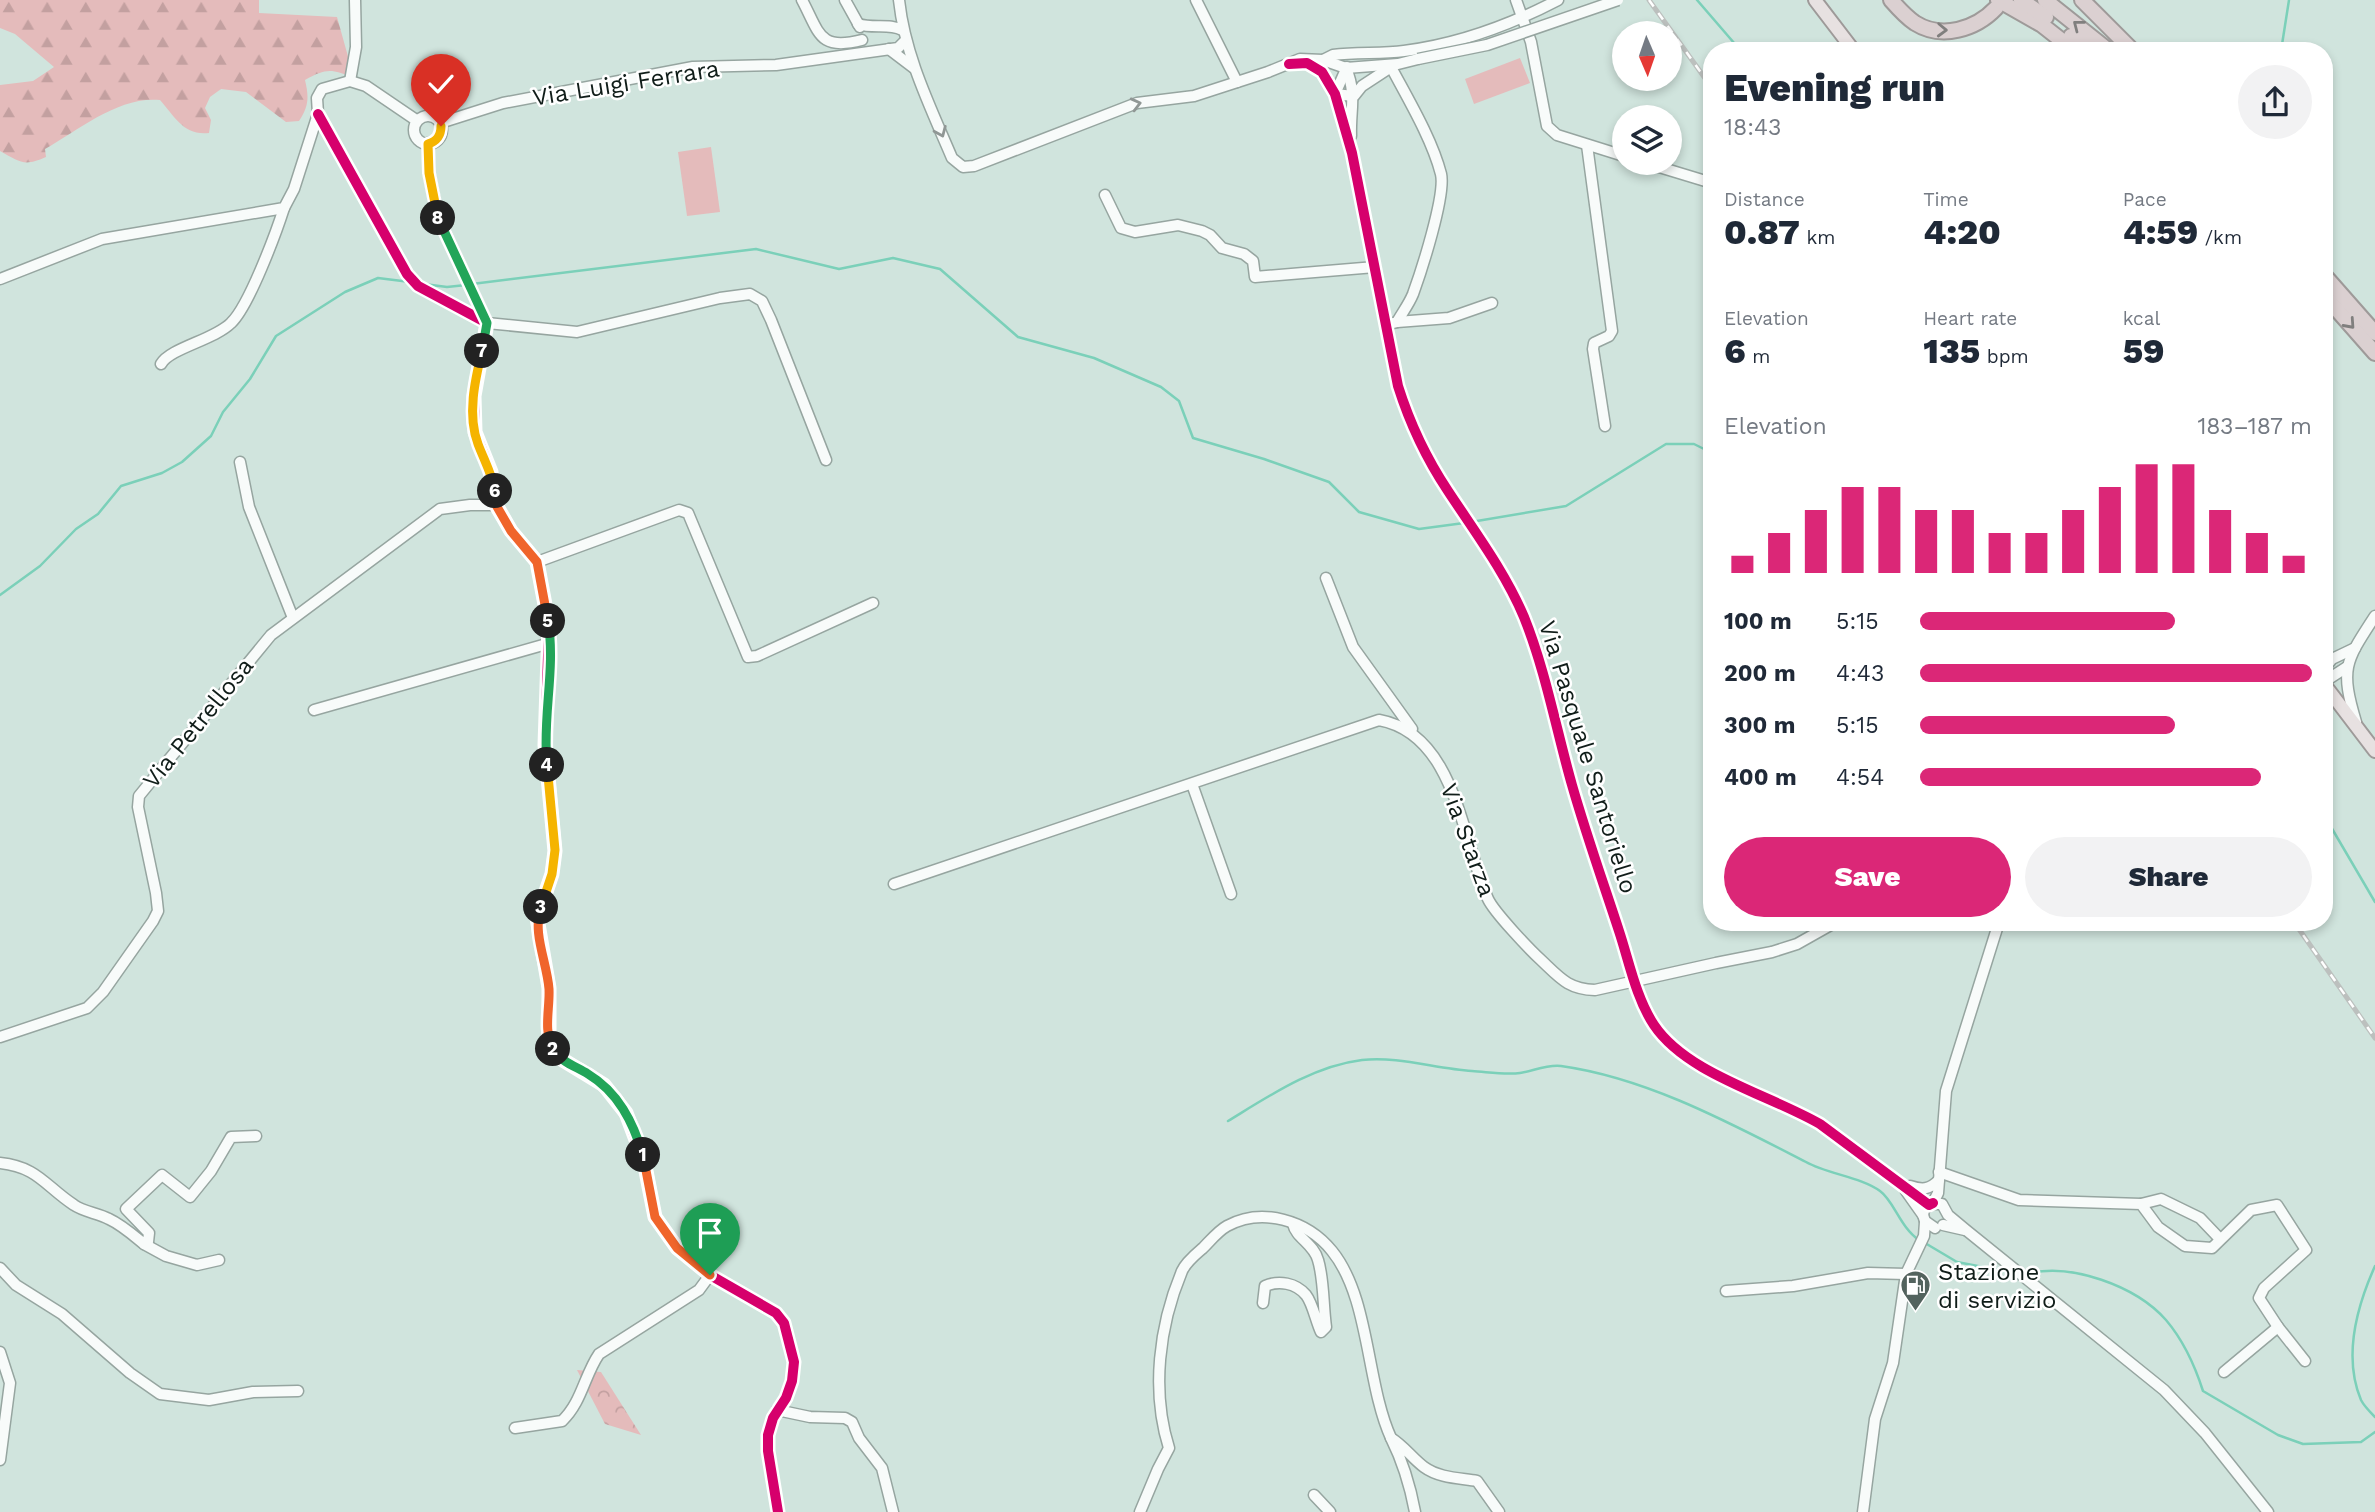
<!DOCTYPE html>
<html lang="en">
<head>
<meta charset="utf-8">
<style>
  body { margin:0; font-family:"Work Sans",sans-serif; background:#f2f2f3; color:#1f2937; height:100vh; display:flex; flex-direction:column; font-size:26px; white-space:nowrap }
  * { box-sizing:border-box; margin:0 }
  p { font-size:23px; color:#747a83 }
  .icon { flex:none; width:38px; height:38px; fill:none; stroke:currentColor; stroke-width:2; stroke-linecap:round; stroke-linejoin:round }
  .map { position:relative; flex:1; overflow:hidden }
  .panel { position:absolute; left:1703px; top:42px; width:630px; height:889px; display:flex; flex-direction:column; background:#fff; border-radius:28px; box-shadow:0 4px 10px #0003 }
  .panel>* { flex:none }
  .needle { width:46px; rotate:178deg }
  .buttons { position:absolute; left:1612px; top:21px; display:grid; gap:14px }
  .buttons a { display:grid; place-items:center; width:70px; height:70px; border-radius:50%; background:#fff; box-shadow:0 4px 10px #0003; font-size:35px }
  .pin { position:absolute; display:grid; place-items:center; width:60px; height:60px; color:#fff; margin:-72px -30px; border-radius:50% 50% 50% 0; rotate:-45deg; box-shadow:0 0 7px #0007 }
  .pin .icon { rotate:45deg }
  .km { position:absolute; width:35px; height:35px; margin:-18px; border-radius:50%; background:#222; color:#fff; font-size:19px; line-height:35px; text-align:center }
  .round { display:grid; place-items:center; flex:none; width:74px; height:74px; border-radius:37px; background:#f2f2f3 }
  .head { display:flex; align-items:center; justify-content:space-between; height:119px; padding:0 21px }
  h1 { font-size:38px; font-weight:800; line-height:52px }
  .figures { display:grid; grid-template-columns:repeat(3,1fr); gap:10px; height:119px; padding:7px 21px }
  .figures div { display:grid; align-content:center }
  .figures b { font-size:35px; font-weight:800 }
  .figures small { font-size:19px; font-weight:400 }
  .figures p { font-size:19px }
  .chart { height:196px; padding:14px 21px }
  .chart p { display:flex; justify-content:space-between }
  .chart svg { width:100%; height:126px; margin-top:7px; stroke:#db2777; stroke-width:6 }
  .action { display:flex; gap:14px; margin-top:auto; padding:14px 21px }
  .action a { flex:1; height:80px; border-radius:42px; background:#db2777; color:#fff; font-size:28px; font-weight:800; line-height:80px; text-align:center }
  .action a+a { background:#f2f2f3; color:#1f2937 }
  ul { padding:0 21px; list-style:none; font-size:23px }
  li { display:grid; grid-template-columns:112px 84px 1fr; align-items:center; height:52px }
  li i { height:18px; border-radius:9px; background:#db2777 }
  .map>svg:first-child { display:block }
  .green { fill:#e4bbbb }
  .forest { fill:url(#forest-firs) }
  .park { fill:url(#park-crowns) }
  .lines { fill:none; stroke-linecap:round; stroke-linejoin:round }
  .stream { stroke:#7bd0b9; stroke-width:2.5 }
  .minor-casing { stroke:#96a5a0; stroke-width:13 }
  .major-casing { stroke:#9e9a99; stroke-width:16 }
  .highway-casing { stroke:#9e9a99; stroke-width:18 }
  .minor { stroke:#f8fbfa; stroke-width:10 }
  .major { stroke:#e7e1e1; stroke-width:12 }
  .highway { stroke:#dbd0d1; stroke-width:14 }
  .rail-casing { stroke:#bcc0be; stroke-width:5 }
  .rail { stroke:#fff; stroke-width:2.5; stroke-dasharray:8; stroke-linecap:butt }
  .minor-bridge-casing { stroke:#96a5a0; stroke-width:13; stroke-linecap:butt }
  .minor-bridge { stroke:#f8fbfa; stroke-width:10 }
  .cycleway-casing { stroke:#fff; stroke-width:15 }
  .cycleway { stroke:#d6006c; stroke-width:10 }
  .oneway { stroke:#807f7e }
  .oneway2 { stroke:#909795 }
  .split-1-casing { stroke:#fff; stroke-width:14 }
  .split-2-casing { stroke:#fff; stroke-width:14 }
  .split-3-casing { stroke:#fff; stroke-width:14 }
  .split-4-casing { stroke:#fff; stroke-width:14 }
  .split-5-casing { stroke:#fff; stroke-width:14 }
  .split-6-casing { stroke:#fff; stroke-width:14 }
  .split-7-casing { stroke:#fff; stroke-width:14 }
  .split-8-casing { stroke:#fff; stroke-width:14 }
  .split-9-casing { stroke:#fff; stroke-width:14 }
  .split-1 { stroke:#f0652b; stroke-width:9 }
  .split-2 { stroke:#22a559; stroke-width:9 }
  .split-3 { stroke:#f0652b; stroke-width:9 }
  .split-4 { stroke:#f5b400; stroke-width:9 }
  .split-5 { stroke:#22a559; stroke-width:9 }
  .split-6 { stroke:#f0652b; stroke-width:9 }
  .split-7 { stroke:#f5b400; stroke-width:9 }
  .split-8 { stroke:#22a559; stroke-width:9 }
  .split-9 { stroke:#f5b400; stroke-width:9 }
  .labels { text-anchor:middle; stroke-width:5; stroke-linejoin:round; paint-order:stroke }
  .street-label { font-size:24px; fill:#101d19; stroke:#fff }
  .poi-label { font-size:24px; fill:#101d19; stroke:#fff; text-anchor:start }
</style>
</head>
<body>
<div class="map">
<svg width="2375" height="1512" viewBox="0 0 2375 1512">
  <defs>
    <pattern id="forest-firs" width="22" height="20" patternUnits="userSpaceOnUse" patternTransform="scale(1.75)"><rect width="22" height="20" fill="#e4bbbb"/><path d="M5 1l3.5 6h-7zM16 11l3.5 6h-7z" fill="#c3a0a0"/></pattern>
    <pattern id="park-crowns" width="20" height="18" patternUnits="userSpaceOnUse" patternTransform="scale(1.75)"><rect width="20" height="18" fill="#e4bbbb"/><path d="M2 6a3 3 0 1 1 6 0M12 15a3 3 0 1 1 6 0" fill="none" stroke="#c3a0a0"/></pattern>
  </defs>
  <rect width="100%" height="100%" fill="#d0e4dd"/>
  <g class="green">
    <path d="M1520 58 1530 83 1474 104 1465 79Z"/>
    <path d="M711 147 720 212 687 216 678 152Z"/>
  </g>
  <path class="forest" d="M0 0H259V13L337 17 354 78C331 69 327 68 305 80 309 97 309 106 299 121L286 122 246 92 221 89 210 97 205 108 211 120 209 133C184 136 175 117 160 100 119 96 80 129 45 149L46 157C24 167 20 162 0 151V85L33 81 54 67 15 34 0 28Z"/>
  <path class="park" d="M577 1370 601 1372 641 1435 605 1424Z"/>
  <g class="lines">
    <g class="stream">
      <path d="M1697 0 1741 51"/>
      <path d="M2281 51 2289 0"/>
      <path d="M424 284 447 287 466 285"/>
      <path d="M472 284 756 249 839 269 893 258 940 269 1018 337 1094 358 1161 387 1179 401 1193 438 1264 459 1329 482 1359 512 1419 529 1464 523"/>
      <path d="M1471 522 1566 506 1666 444H1694L1712 453"/>
      <path d="M0 595 40 566 76 529 98 514 121 486 162 473 182 462 211 436 223 412 250 379 276 336 345 292 378 278 410 282"/>
      <path d="M2324 815 2375 902"/>
      <path d="M1228 1121C1269 1096 1313 1066 1362 1060 1399 1056 1436 1069 1472 1071 1488 1072 1505 1075 1520 1073 1533 1071 1548 1064 1561 1066 1647 1078 1730 1123 1806 1162 1827 1174 1861 1177 1880 1191 1894 1201 1900 1227 1919 1240"/>
      <path d="M1925 1243 1957 1262 2014 1273"/>
      <path d="M2375 1266C2357 1306 2343 1357 2361 1400 2364 1406 2370 1412 2375 1417"/>
      <path d="M2027 1274C2070 1262 2136 1286 2166 1320 2183 1340 2195 1366 2203 1391L2278 1435 2303 1444 2361 1442 2375 1432"/>
    </g>
    <defs>
      <g id="minor">
        <path d="M802 0C820 34 819 51 862 40"/>
        <path d="M845 0 860 27"/>
        <path d="M899 0C905 56 930 106 952 158L963 167 974 166 1137 103 1194 96 1268 72 1300 59 1323 60 1346 68 1398 64 1418 59"/>
        <path d="M1196 0 1237 82"/>
        <path d="M1516 0 1531 42 1547 126 1557 135 1624 156"/>
        <path d="M858 24C873 29 890 23 902 30"/>
        <path d="M889 49 914 68"/>
        <path d="M1323 60 1333 55C1357 52 1381 54 1404 51 1459 44 1510 25 1558 0"/>
        <path d="M1289 64 1307 63 1322 72 1335 94 1352 153 1398 386C1410 424 1426 458 1448 491 1475 532 1505 572 1524 617 1546 672 1556 729 1572 785 1586 834 1603 882 1619 931 1629 961 1636 998 1654 1025 1687 1074 1768 1094 1820 1124L1929 1205"/>
        <path d="M1346 68C1357 95 1350 109 1351 136"/>
        <path d="M350 81 356 47 355 0"/>
        <path d="M1335 94 1354 96 1362 86 1394 65"/>
        <path d="M1335 94 1347 67"/>
        <path d="M318 114 407 274 418 286 487 323 474 396 475 432 491 472 496 505 511 531 537 562 549 626 545 745 555 851 552 874 537 918 549 988V1041L554 1051 563 1060 604 1085 626 1113 644 1161 655 1217 677 1248 710 1275 776 1313 784 1323 794 1362 792 1381 786 1398 773 1418 768 1435V1451L778 1512"/>
        <circle cx="428" cy="130" r="14"/>
        <path d="M440 123 503 103 693 67 776 65 898 48 905 41"/>
        <path d="M428 143 429 173 438 217 487 323 577 332 720 298 750 294 762 301 771 320 826 460"/>
        <path d="M1587 145 1612 331 1609 336 1594 343 1593 349 1605 426"/>
        <path d="M1646 163 1712 183"/>
        <path d="M1105 195 1121 228 1135 232 1178 225 1202 231 1210 235 1222 248 1244 254 1253 261 1255 277 1375 267"/>
        <path d="M0 279 102 239 284 208 294 189 318 114 317 98 322 89 350 81 366 86 416 120"/>
        <path d="M1397 322 1449 318 1492 303"/>
        <path d="M1386 325 1397 322C1402 313 1409 304 1413 294 1421 272 1446 195 1441 174 1432 139 1408 99 1391 67"/>
        <path d="M161 364C170 348 214 340 231 323 249 306 276 233 284 208"/>
        <path d="M240 462 249 507 293 618"/>
        <path d="M537 562 679 510 688 513 748 657 757 656 873 603"/>
        <path d="M1710 570 1712 573"/>
        <path d="M1326 578 1353 647 1412 729"/>
        <path d="M2324 669 2332 659 2355 648"/>
        <path d="M2324 677 2330 678 2347 667"/>
        <path d="M314 710 550 643"/>
        <path d="M2356 722C2340 668 2345 662 2375 616"/>
        <path d="M1192 784 1231 894"/>
        <path d="M894 884 1379 720C1456 734 1462 841 1488 899 1494 912 1529 949 1541 960 1560 978 1568 989 1595 990L1716 963 1772 952 1797 944 1836 922"/>
        <path d="M0 1037 87 1008 103 992 153 921 158 911 156 893 138 807 139 796 271 635 440 509 470 505H496"/>
        <path d="M0 1163C38 1167 45 1186 74 1205 84 1212 98 1213 109 1219 122 1225 133 1235 144 1244L148 1242 149 1233 126 1209 162 1175 190 1197 211 1171 231 1137 256 1136"/>
        <path d="M1939 1172 2019 1200 2141 1204 2158 1227 2185 1246 2212 1248 2251 1210 2277 1205 2306 1250 2264 1288 2259 1298 2278 1327 2305 1361"/>
        <path d="M1910 1186C1922 1190 1929 1190 1939 1180"/>
        <path d="M1906 1191 1923 1215 1925 1221 1935 1228"/>
        <path d="M1933 1203 1938 1193 1946 1091 1999 922"/>
        <path d="M2141 1204 2161 1199 2200 1218 2220 1239"/>
        <path d="M1923 1215 1924 1210 1930 1204H1942L1948 1215 1966 1230 2164 1390 2205 1433 2268 1512"/>
        <path d="M1943 1225 1965 1230"/>
        <path d="M144 1244 166 1256 197 1265 219 1260"/>
        <path d="M0 1268 16 1285 62 1314 130 1373 160 1394 209 1400 253 1392 298 1391"/>
        <path d="M1726 1291 1793 1286 1868 1273 1906 1274"/>
        <path d="M1263 1303 1265 1286C1279 1280 1296 1283 1306 1295 1313 1304 1316 1322 1321 1332L1326 1327C1323 1306 1324 1279 1318 1260 1314 1244 1296 1238 1293 1224"/>
        <path d="M0 1352 10 1383 0 1460"/>
        <path d="M2224 1372 2278 1327"/>
        <path d="M777 1410 810 1417 845 1418 852 1422 859 1438 882 1468 893 1512"/>
        <path d="M515 1428 562 1421C582 1402 584 1376 599 1354L699 1290 710 1275"/>
        <path d="M1314 1495 1330 1512"/>
        <path d="M1140 1512 1158 1469 1169 1448C1151 1391 1159 1326 1182 1271 1186 1262 1196 1254 1203 1248 1210 1241 1218 1231 1227 1226 1262 1207 1307 1220 1332 1251 1370 1298 1366 1383 1391 1438"/>
        <path d="M1415 1512C1410 1485 1403 1462 1391 1438 1404 1446 1412 1458 1424 1467 1439 1478 1459 1478 1477 1481L1499 1512"/>
        <path d="M1863 1512 1875 1419 1893 1363 1906 1274 1924 1236 1925 1222"/>
      </g>
      <g id="major">
        <path d="M1815 0 1854 51"/>
        <path d="M2324 684 2375 751"/>
      </g>
      <g id="highway">
        <path d="M1891 0C1898 8 1906 17 1915 23 1942 40 1976 29 1996 8"/>
        <path d="M1998 0 2042 25 2075 51"/>
        <path d="M2021 0 2046 17"/>
        <path d="M2045 0 2109 51"/>
        <path d="M2082 0 2133 51"/>
        <path d="M2071 36 2089 51"/>
        <path d="M2324 275 2375 333"/>
        <path d="M2324 295 2375 353"/>
      </g>
    </defs>
    <use href="#minor" class="minor-casing"/>
    <use href="#major" class="major-casing"/>
    <use href="#highway" class="highway-casing"/>
    <use href="#minor" class="minor"/>
    <use href="#major" class="major"/>
    <use href="#highway" class="highway"/>
    <defs>
      <g id="rail">
        <path d="M1649 0 1712 88"/>
        <path d="M2294 922 2375 1038"/>
      </g>
    </defs>
    <use href="#rail" class="rail-casing"/>
    <use href="#rail" class="rail"/>
    <defs>
      <path id="minor-bridge" d="M1418 59 1487 45 1618 0"/>
    </defs>
    <use href="#minor-bridge" class="minor-bridge-casing"/>
    <use href="#minor-bridge" class="minor-bridge"/>
    <defs>
      <g id="cycleway">
        <path d="M1289 64 1307 63 1322 72 1335 94 1352 153 1398 386C1410 424 1426 458 1448 491 1475 532 1505 572 1524 617 1546 672 1556 729 1572 785 1586 834 1603 882 1619 931 1629 961 1636 998 1654 1025 1687 1074 1768 1094 1820 1124L1929 1205 1933 1203"/>
        <path d="M318 114 407 274 418 286 487 323 474 396 475 432 491 472 496 505 511 531 537 562 549 626 545 745 555 851 552 874 537 918 549 988V1041L554 1051 563 1060 604 1085 626 1113 644 1161 655 1217 677 1248 710 1275 776 1313 784 1323 794 1362 792 1381 786 1398 773 1418 768 1435V1451L778 1512"/>
      </g>
    </defs>
    <use href="#cycleway" class="cycleway-casing"/>
    <use href="#cycleway" class="cycleway"/>
  </g>
  <defs><path id="oneway-chevron" d="M-2-3.5L2.5 0L-2 3.5" fill="none" stroke-width="1.6" stroke-linecap="round" stroke-linejoin="round" transform="scale(1.75)"/></defs>
  <g class="oneway">
    <use href="#oneway-chevron" transform="translate(2078 25) rotate(-142)"/>
    <use href="#oneway-chevron" transform="translate(1942 30) rotate(2)"/>
    <use href="#oneway-chevron" transform="translate(2350 324) rotate(48)"/>
  </g>
  <g class="oneway2">
    <use href="#oneway-chevron" transform="translate(1136 104) rotate(-14)"/>
    <use href="#oneway-chevron" transform="translate(941 132) rotate(67)"/>
  </g>
  <g class="lines">
    <defs>
      <path id="split-1" d="M643 1155 655 1217 677 1248 710 1275"/>
      <path id="split-2" d="M553 1049C561 1062 575 1066 588 1074 618 1092 633 1122 643 1155"/>
      <path id="split-3" d="M541 907C532 933 547 962 549 989 550 1009 543 1030 553 1049"/>
      <path id="split-4" d="M541 907 552 874 555 850 547 765"/>
      <path id="split-5" d="M547 765C542 717 556 669 548 621"/>
      <path id="split-6" d="M495 491 496 505 511 531 537 562 548 621"/>
      <path id="split-7" d="M482 351C475 380 467 415 478 444 484 460 492 474 495 491"/>
      <path id="split-8" d="M438 218 487 323 482 351"/>
      <path id="split-9" d="M438 218 429 173 428 144C437 141 441 136 441 126"/>
    </defs>
    <use href="#split-1" class="split-1-casing"/>
    <use href="#split-2" class="split-2-casing"/>
    <use href="#split-3" class="split-3-casing"/>
    <use href="#split-4" class="split-4-casing"/>
    <use href="#split-5" class="split-5-casing"/>
    <use href="#split-6" class="split-6-casing"/>
    <use href="#split-7" class="split-7-casing"/>
    <use href="#split-8" class="split-8-casing"/>
    <use href="#split-9" class="split-9-casing"/>
    <use href="#split-1" class="split-1"/>
    <use href="#split-2" class="split-2"/>
    <use href="#split-3" class="split-3"/>
    <use href="#split-4" class="split-4"/>
    <use href="#split-5" class="split-5"/>
    <use href="#split-6" class="split-6"/>
    <use href="#split-7" class="split-7"/>
    <use href="#split-8" class="split-8"/>
    <use href="#split-9" class="split-9"/>
  </g>
  <defs>
    <symbol id="fuel-pin" viewBox="-11 -11 22 30"><path d="M0 17L-7.5 6A9.5 9.5 0 1 1 7.5 6Z" fill="#53635e" stroke="#fff"/><path d="M-5.5-6h7V0h2V4h1.3V-2.5L3-4.5l.8-.8L6-3V5H2.5V1h-1V6h-7ZM-4.2-4.7v3.2H.2V-4.7Z" fill="#fff"/></symbol>
  </defs>
  <g fill-rule="evenodd">
    <use href="#fuel-pin" x="1898" y="1268" width="35" height="47"/>
  </g>
  <g class="labels">
    <g class="street-label">
      <text transform="translate(626 83) rotate(-9)" y="8">Via Luigi Ferrara</text>
      <text transform="translate(198 723) rotate(-51)" y="8">Via Petrellosa</text>
      <text transform="translate(1588 757) rotate(73)" y="8">Via Pasquale Santoriello</text>
      <text transform="translate(1468 840) rotate(70)" y="8">Via Starza</text>
    </g>
    <g class="poi-label">
      <text x="1938" y="1280">Stazione<tspan x="1938" dy="28">di servizio</tspan></text>
    </g>
  </g>
</svg>
<div class="buttons">
<a><svg class="needle" viewBox="-14 -14 28 28"><path d="M0-13l5 13h-10z" fill="#e53935"/><path d="M0 13l5-13h-10z" fill="#747a83"/></svg></a>
<a><svg class="icon" aria-label="layers" viewBox="0 0 24 24"><path d="M12 4l9 5-9 5-9-5zM3 14l9 5 9-5"/></svg></a>
</div>
<div class="pin" style="left:710px;top:1275px;background:#1e9e55"><svg class="icon" aria-label="arrive" viewBox="0 0 24 24"><path d="M6 21V4h12l-3 4 3 4H6"/></svg></div>
<div class="pin" style="left:441px;top:126px;background:#d93025"><svg class="icon" aria-label="check" viewBox="0 0 24 24"><path d="M5 12l5 5 9-10"/></svg></div>
<b class="km" style="left:643px;top:1155px">1</b>
<b class="km" style="left:553px;top:1049px">2</b>
<b class="km" style="left:541px;top:907px">3</b>
<b class="km" style="left:547px;top:765px">4</b>
<b class="km" style="left:548px;top:621px">5</b>
<b class="km" style="left:495px;top:491px">6</b>
<b class="km" style="left:482px;top:351px">7</b>
<b class="km" style="left:438px;top:218px">8</b>
<section class="panel">
<div class="head"><div><h1>Evening run</h1><p>18:43</p></div><a class="round"><svg class="icon" aria-label="share" viewBox="0 0 24 24"><path d="M12 15V3M7 8l5-5 5 5M5 13v7h14v-7"/></svg></a></div>
<div class="figures">
<div><p>Distance</p><b>0.87<small> km</small></b></div>
<div><p>Time</p><b>4:20</b></div>
<div><p>Pace</p><b>4:59<small> /km</small></b></div>
</div>
<div class="figures">
<div><p>Elevation</p><b>6<small> m</small></b></div>
<div><p>Heart rate</p><b>135<small> bpm</small></b></div>
<div><p>kcal</p><b>59</b></div>
</div>
<div class="chart"><p><span>Elevation</span>183–187 m</p>
<svg viewBox="0 0 160 44" preserveAspectRatio="none"><path d="M5 44V38M15 44V30M25 44V22M35 44V14M45 44V14M55 44V22M65 44V22M75 44V30M85 44V30M95 44V22M105 44V14M115 44V6M125 44V6M135 44V22M145 44V30M155 44V38"/></svg>
</div>
<ul>
<li><b>100 m</b>5:15<i style="width:65%"></i></li>
<li><b>200 m</b>4:43<i style="width:100%"></i></li>
<li><b>300 m</b>5:15<i style="width:65%"></i></li>
<li><b>400 m</b>4:54<i style="width:87%"></i></li>
</ul>
<div class="action"><a>Save</a><a>Share</a></div>
</section>
</div>
</body>
</html>
